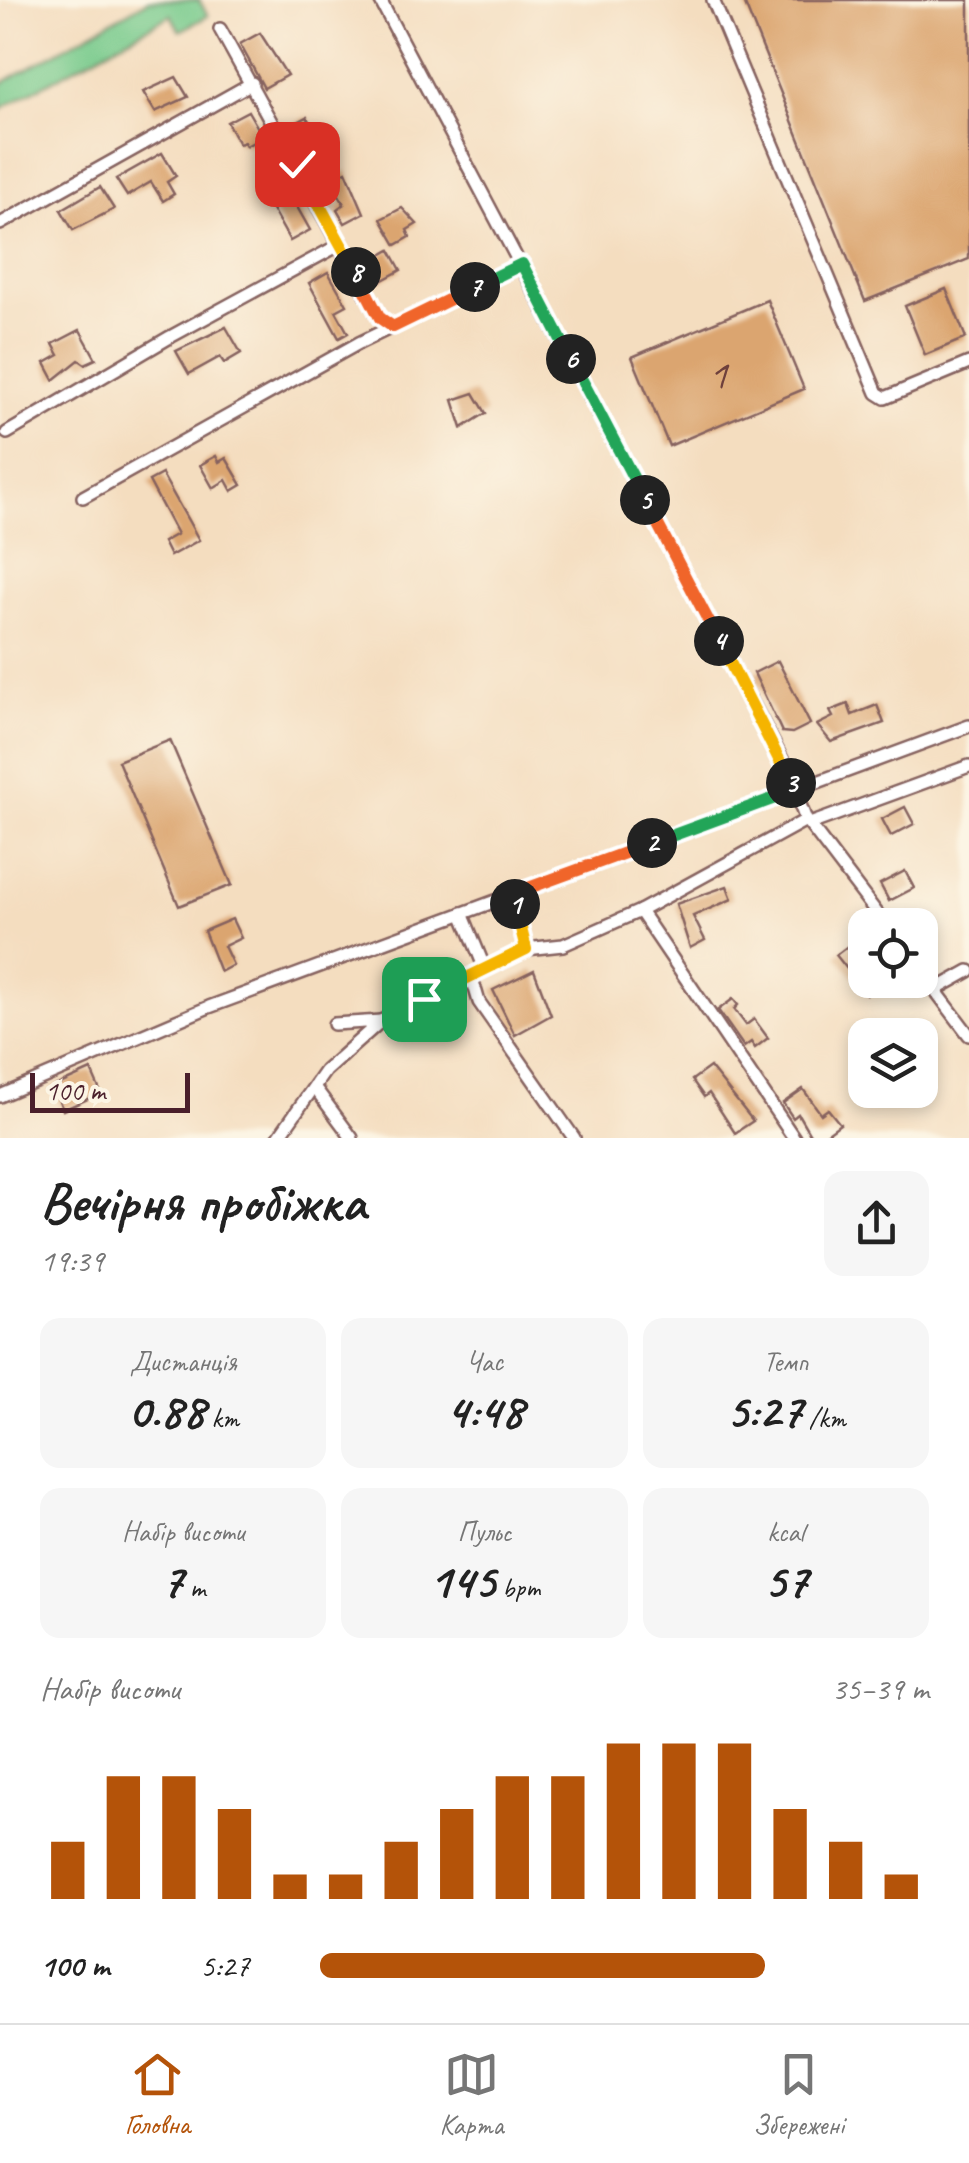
<!DOCTYPE html>
<html lang="uk">
<head>
<meta charset="utf-8">
<style>
  body { margin:0; font-family:Caveat,sans-serif; background:#f6f6f6; color:#222; height:100vh; display:flex; flex-direction:column; font-size:38px; white-space:nowrap }
  * { box-sizing:border-box; margin:0 }
  p { font-size:32px; color:#767676 }
  .icon { flex:none; width:55px; height:55px; fill:none; stroke:currentColor; stroke-width:2; stroke-linecap:round; stroke-linejoin:round }
  .map { position:relative; height:1138px; overflow:hidden }
  .sheet { display:flex; flex-direction:column; background:#fff; flex:1 }
  .sheet>* { flex:none }
  .fabs { position:absolute; left:848px; top:908px; display:grid; gap:20px }
  .fabs a { display:grid; place-items:center; width:90px; height:90px; border-radius:20px; background:#fff; box-shadow:0 5px 15px #0003; font-size:50px }
  .scale { position:absolute; left:30px; bottom:25px; width:160px; box-sizing:border-box; padding-left:10px; border:5px solid #4a1f2b; border-top:0; font-size:28px; line-height:35px; white-space:nowrap; color:#4a1f2b; -webkit-text-stroke:8px #fcf5e5; paint-order:stroke }
  .pin { position:absolute; display:grid; place-items:center; width:85px; height:85px; color:#fff; margin:-42px; border-radius:20px; box-shadow:0 5px 15px #0006 }
  .km { position:absolute; width:50px; height:50px; margin:-25px; border-radius:50%; background:#222; color:#fff; font-size:28px; line-height:50px; text-align:center }
  .round { display:grid; place-items:center; flex:none; width:105px; height:105px; border-radius:20px; background:#f6f6f6 }
  .overview { display:flex; align-items:center; justify-content:space-between; height:170px; padding:0 40px }
  h1 { font-size:55px; font-weight:700; line-height:75px }
  .metrics { display:grid; grid-template-columns:repeat(3,1fr); gap:15px; height:170px; padding:10px 40px }
  .metrics div { display:grid; align-content:center; border-radius:20px; background:#f6f6f6; text-align:center }
  .metrics b { font-size:50px; font-weight:700 }
  .metrics small { font-size:28px; font-weight:400 }
  .metrics p { font-size:28px }
  .chart { height:280px; padding:20px 40px }
  .chart p { display:flex; justify-content:space-between }
  .chart svg { width:100%; height:180px; margin-top:10px; stroke:#b45309; stroke-width:6 }
  ul { padding:0 40px; list-style:none; font-size:32px }
  li { display:grid; grid-template-columns:160px 120px 1fr; align-items:center; height:75px }
  li i { height:25px; border-radius:12px; background:#b45309 }
  .menu { display:flex; justify-content:space-around; align-items:center; height:140px; border-top:2px solid #e0e0e0; background:#fff; font-size:28px; color:#767676 }
  .menu a { display:grid; justify-items:center; gap:5px }
  .menu .current { color:#b45309 }
  .map>svg:first-child { display:block }
  .grass { fill:#79cb8d; stroke:#62755c; stroke-width:2.5 }
  .building { fill:#dba570 }
  .lines { fill:none; stroke-linecap:round; stroke-linejoin:round }
  .minor-casing { stroke:#86625f; stroke-width:16 }
  .minor { stroke:#fff; stroke-width:11 }
  .split-1-casing { stroke:#fff; stroke-width:20 }
  .split-2-casing { stroke:#fff; stroke-width:20 }
  .split-3-casing { stroke:#fff; stroke-width:20 }
  .split-4-casing { stroke:#fff; stroke-width:20 }
  .split-5-casing { stroke:#fff; stroke-width:20 }
  .split-6-casing { stroke:#fff; stroke-width:20 }
  .split-7-casing { stroke:#fff; stroke-width:20 }
  .split-8-casing { stroke:#fff; stroke-width:20 }
  .split-9-casing { stroke:#fff; stroke-width:20 }
  .split-1 { stroke:#f5b400; stroke-width:12 }
  .split-2 { stroke:#f0652b; stroke-width:12 }
  .split-3 { stroke:#22a559; stroke-width:12 }
  .split-4 { stroke:#f5b400; stroke-width:12 }
  .split-5 { stroke:#f0652b; stroke-width:12 }
  .split-6 { stroke:#22a559; stroke-width:12 }
  .split-7 { stroke:#22a559; stroke-width:12 }
  .split-8 { stroke:#f0652b; stroke-width:12 }
  .split-9 { stroke:#f5b400; stroke-width:12 }
  .labels { text-anchor:middle; stroke-width:9; stroke-linejoin:round; paint-order:stroke }
  .number-label { font-size:42px; fill:#6e403c }
</style>
</head>
<body>
<div class="map">
<svg width="969" height="1138" viewBox="0 0 969 1138">
  <rect width="100%" height="100%" fill="#fcf5e5"/>
  <filter id="ink" filterUnits="userSpaceOnUse"><feTurbulence type="fractalNoise" baseFrequency=".01" numOctaves="2"/><feDisplacementMap in="SourceGraphic" scale="20" xChannelSelector="R" yChannelSelector="G"/><feConvolveMatrix kernelMatrix="1 2 1 2 8 2 1 2 1" color-interpolation-filters="sRGB"/></filter>
  <filter id="wash" filterUnits="userSpaceOnUse"><feTurbulence type="fractalNoise" baseFrequency=".0048" numOctaves="4" result="noise"/><feDisplacementMap in="SourceGraphic" scale="40" xChannelSelector="R" yChannelSelector="G"/><feGaussianBlur stdDeviation="2.25" result="paint"/><feColorMatrix in="noise" values="0 0 0 0 0 0 0 0 0 0 0 0 0 0 0 0 0 1.4 0 .05"/><feComposite in="paint" operator="in"/></filter>
  <g filter="url(#wash)">
    <rect width="100%" height="100%" fill="#f4ddbf"/>
    <path class="grass" d="M149 0H199L208 16 180 31 171 15 0 109V84Z"/>
    <g id="blocks">
      <g class="building">
        <path d="M749 0H969V259L865 301 744 2Z"/>
        <path d="M260 33 287 75 264 88 240 44Z"/>
        <path d="M176 77 188 97 155 112 143 92Z"/>
        <path d="M248 111 263 137 246 146 244 142 239 144 227 122Z"/>
        <path d="M307 117 331 161 312 172 287 128Z"/>
        <path d="M162 153 176 176 167 182 174 194 163 201 151 182 127 196 116 179Z"/>
        <path d="M346 171 364 213 345 223 337 209 344 204 331 180Z"/>
        <path d="M100 187 114 209 73 230 61 210Z"/>
        <path d="M292 198 310 230 290 241 272 209Z"/>
        <path d="M402 208 417 224 407 230 410 237 396 245 381 219Z"/>
        <path d="M390 250 401 270 375 284 364 265Z"/>
        <path d="M328 272 347 305 336 311 348 333 339 338 309 283Z"/>
        <path d="M946 289 966 338 925 355 905 306Z"/>
        <path d="M767 300 804 389 669 446 632 357Z"/>
        <path d="M226 327 241 353 224 363 220 357 189 374 176 351Z"/>
        <path d="M80 330 96 359 85 364 79 360 54 380 45 363 59 355 53 344Z"/>
        <path d="M474 393 486 413 462 428 453 400Z"/>
        <path d="M216 456 219 462 226 458 242 485 232 491 226 480 213 488 200 465Z"/>
        <path d="M162 474 199 540 170 556 163 542 177 534 149 481Z"/>
        <path d="M778 661 810 724 792 733 782 732 754 673Z"/>
        <path d="M848 704 852 715 877 705 884 723 831 742 817 725 833 717 830 711Z"/>
        <path d="M170 740 232 885 179 906 118 761Z"/>
        <path d="M905 807 914 824 891 836 882 819Z"/>
        <path d="M905 871 914 888 889 901 880 884Z"/>
        <path d="M727 886 732 899 693 916 705 940 690 948 676 904Z"/>
        <path d="M232 919 241 938 224 946 233 965 220 972 204 931Z"/>
        <path d="M853 942 865 957V980H889L867 994 836 955Z"/>
        <path d="M534 970 551 1015 515 1035 493 990Z"/>
        <path d="M733 999 738 1005 734 1009 746 1025 754 1019 768 1038 755 1048 751 1042 744 1047 718 1010Z"/>
        <path d="M710 1067 753 1121 735 1133 709 1093 704 1097 692 1080Z"/>
        <path d="M91 1070 101 1093 63 1110 53 1087Z"/>
        <path d="M803 1089 821 1114 828 1109 840 1124 821 1138H812L798 1114 793 1118 783 1103Z"/>
      </g>
    </g>
  </g>
  <g filter="url(#ink)">
    <use href="#blocks" fill-opacity="0" stroke="#86625f" stroke-width="2.5"/>
    <g class="lines">
      <defs>
        <g id="minor">
          <path d="M380 0 784 763 806 820 886 925"/>
          <path d="M713 0 877 393 885 398 969 363"/>
          <path d="M220 29 380 319 393 327"/>
          <path d="M0 224 252 83"/>
          <path d="M7 433 170 337 341 244"/>
          <path d="M83 497 359 343 522 264"/>
          <path d="M810 824 969 766"/>
          <path d="M512 894 526 949"/>
          <path d="M640 911 794 1138"/>
          <path d="M462 913 485 969"/>
          <path d="M920 970 969 1035"/>
          <path d="M471 975 479 1002 574 1138"/>
          <path d="M935 990 969 971"/>
          <path d="M334 1024 381 1021"/>
          <path d="M315 1088 352 1138"/>
          <path d="M0 1096 209 1007 969 726"/>
          <path d="M278 1138 325 1071 381 1021 526 949 563 945 640 911 806 820"/>
        </g>
      </defs>
      <use href="#minor" class="minor-casing"/>
      <use href="#minor" class="minor"/>
    </g>
  </g>
  <g class="lines" filter="url(#ink)">
    <defs>
      <path id="split-1" d="M424 999 526 949 515 904"/>
      <path id="split-2" d="M515 904 512 894 652 843"/>
      <path id="split-3" d="M652 843 794 791 791 783"/>
      <path id="split-4" d="M719 641 791 783"/>
      <path id="split-5" d="M645 500 719 641"/>
      <path id="split-6" d="M571 359 645 500"/>
      <path id="split-7" d="M475 287 522 264 571 359"/>
      <path id="split-8" d="M356 272 380 318 393 327 475 287"/>
      <path id="split-9" d="M297 164 356 272"/>
    </defs>
    <use href="#split-1" class="split-1-casing"/>
    <use href="#split-2" class="split-2-casing"/>
    <use href="#split-3" class="split-3-casing"/>
    <use href="#split-4" class="split-4-casing"/>
    <use href="#split-5" class="split-5-casing"/>
    <use href="#split-6" class="split-6-casing"/>
    <use href="#split-7" class="split-7-casing"/>
    <use href="#split-8" class="split-8-casing"/>
    <use href="#split-9" class="split-9-casing"/>
    <use href="#split-1" class="split-1"/>
    <use href="#split-2" class="split-2"/>
    <use href="#split-3" class="split-3"/>
    <use href="#split-4" class="split-4"/>
    <use href="#split-5" class="split-5"/>
    <use href="#split-6" class="split-6"/>
    <use href="#split-7" class="split-7"/>
    <use href="#split-8" class="split-8"/>
    <use href="#split-9" class="split-9"/>
  </g>
  <g class="labels">
    <g class="number-label">
      <text x="718" y="388">1</text>
    </g>
  </g>
</svg>
<div class="fabs">
<a><svg class="icon" aria-label="locate" viewBox="0 0 24 24"><circle cx="12" cy="12" r="6"/><path d="M12 2v4M12 18v4M2 12h4M18 12h4"/></svg></a>
<a><svg class="icon" aria-label="layers" viewBox="0 0 24 24"><path d="M12 4l9 5-9 5-9-5zM3 14l9 5 9-5"/></svg></a>
</div>
<div class="scale">100 m</div>
<div class="pin" style="left:424px;top:999px;background:#1e9e55"><svg class="icon" aria-label="arrive" viewBox="0 0 24 24"><path d="M6 21V4h12l-3 4 3 4H6"/></svg></div>
<div class="pin" style="left:297px;top:164px;background:#d93025"><svg class="icon" aria-label="check" viewBox="0 0 24 24"><path d="M5 12l5 5 9-10"/></svg></div>
<b class="km" style="left:515px;top:904px">1</b>
<b class="km" style="left:652px;top:843px">2</b>
<b class="km" style="left:791px;top:783px">3</b>
<b class="km" style="left:719px;top:641px">4</b>
<b class="km" style="left:645px;top:500px">5</b>
<b class="km" style="left:571px;top:359px">6</b>
<b class="km" style="left:475px;top:287px">7</b>
<b class="km" style="left:356px;top:272px">8</b>
</div>
<section class="sheet">
<div class="overview"><div><h1>Вечірня пробіжка</h1><p>19:39</p></div><a class="round"><svg class="icon" aria-label="share" viewBox="0 0 24 24"><path d="M12 15V3M7 8l5-5 5 5M5 13v7h14v-7"/></svg></a></div>
<div class="metrics">
<div><p>Дистанція</p><b>0.88<small> km</small></b></div>
<div><p>Час</p><b>4:48</b></div>
<div><p>Темп</p><b>5:27<small> /km</small></b></div>
</div>
<div class="metrics">
<div><p>Набір висоти</p><b>7<small> m</small></b></div>
<div><p>Пульс</p><b>145<small> bpm</small></b></div>
<div><p>kcal</p><b>57</b></div>
</div>
<div class="chart"><p><span>Набір висоти</span>35–39 m</p>
<svg viewBox="0 0 160 44" preserveAspectRatio="none"><path d="M5 44V30M15 44V14M25 44V14M35 44V22M45 44V38M55 44V38M65 44V30M75 44V22M85 44V14M95 44V14M105 44V6M115 44V6M125 44V6M135 44V22M145 44V30M155 44V38"/></svg>
</div>
<ul>
<li><b>100 m</b>5:27<i style="width:73%"></i></li>
</ul>
</section>
<nav class="menu">
<a class="current"><svg class="icon" aria-label="home" viewBox="0 0 24 24"><path d="M3 11l9-7 9 7M6 9v11h12V9"/></svg>Головна</a>
<a><svg class="icon" aria-label="map" viewBox="0 0 24 24"><path d="M3 6l6-2 6 2 6-2v14l-6 2-6-2-6 2zM9 4v14M15 6v14"/></svg>Карта</a>
<a><svg class="icon" aria-label="saved" viewBox="0 0 24 24"><path d="M7 4h10v16l-5-4-5 4z"/></svg>Збережені</a>
</nav>
</body>
</html>
